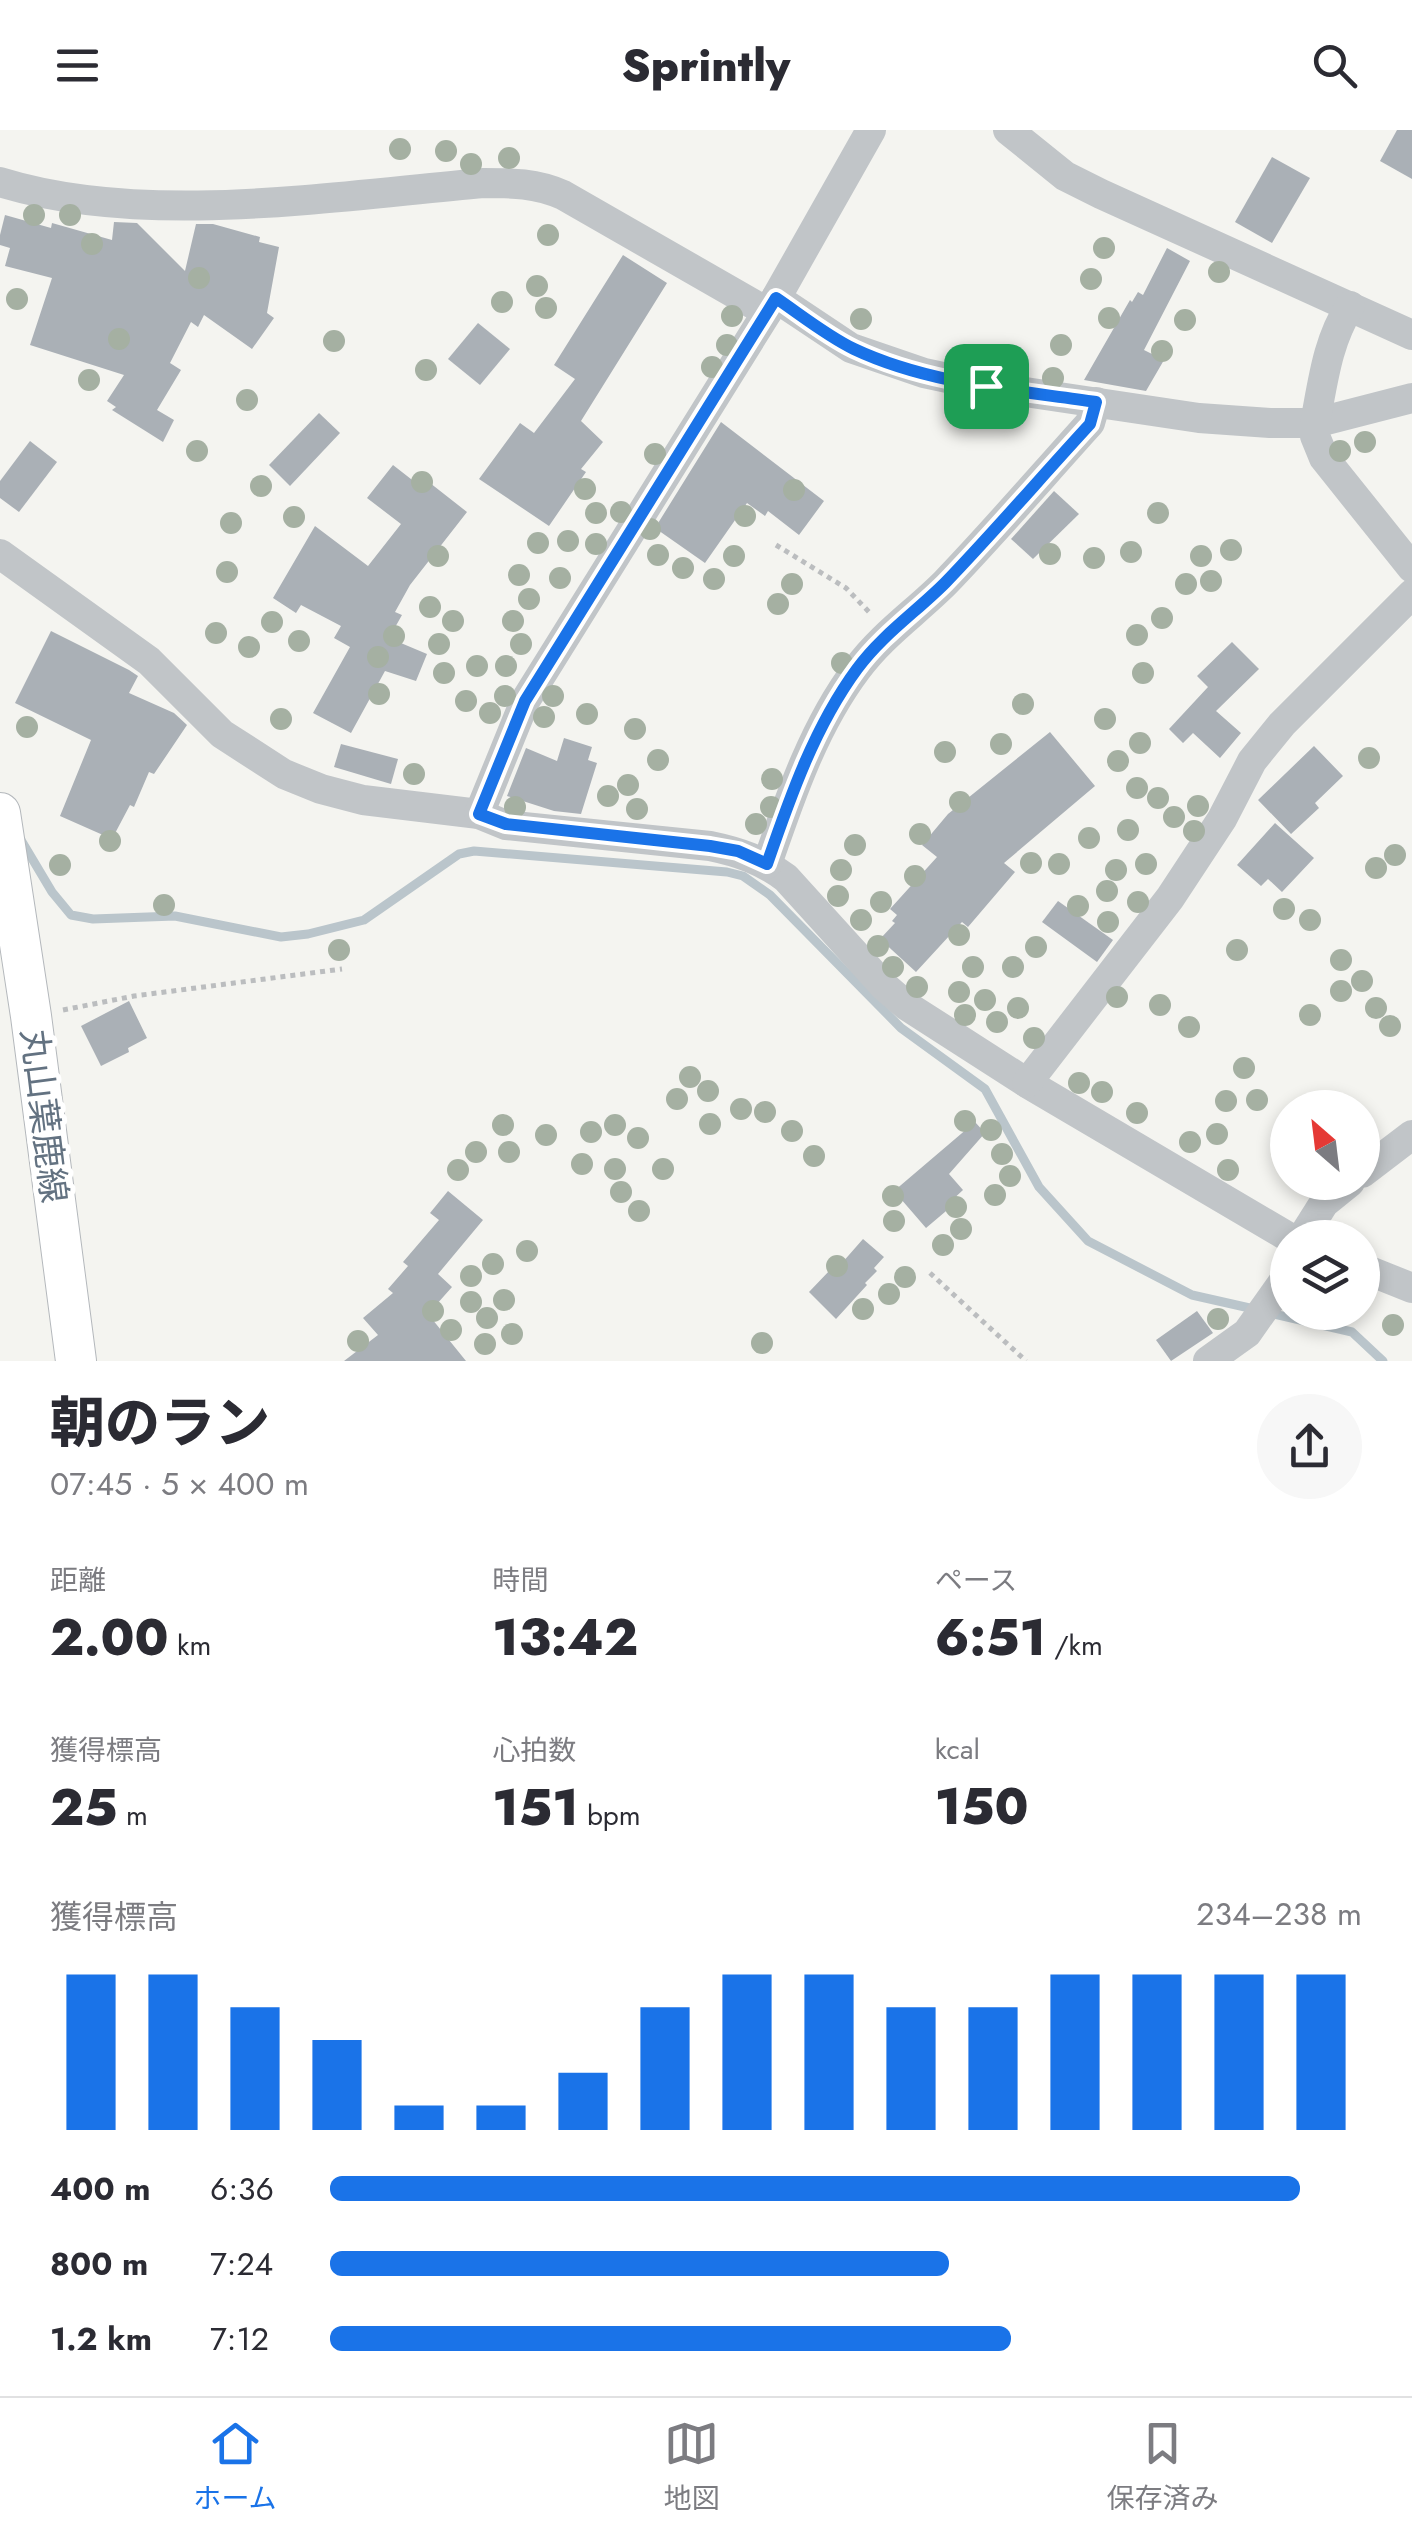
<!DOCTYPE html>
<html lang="ja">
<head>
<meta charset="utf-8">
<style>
  body { margin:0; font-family:Jost,"Noto Sans JP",sans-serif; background:#f7f7f7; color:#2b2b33; height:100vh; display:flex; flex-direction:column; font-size:38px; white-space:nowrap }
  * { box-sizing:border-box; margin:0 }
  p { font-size:32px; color:#7c7c81 }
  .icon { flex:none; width:55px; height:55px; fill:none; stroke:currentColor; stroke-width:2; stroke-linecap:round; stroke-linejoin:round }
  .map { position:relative; height:1231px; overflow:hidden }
  .panel { display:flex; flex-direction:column; background:#fff; flex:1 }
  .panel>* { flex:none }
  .needle { width:65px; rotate:332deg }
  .controls { position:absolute; left:1270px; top:960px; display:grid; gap:20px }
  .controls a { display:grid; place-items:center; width:110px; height:110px; border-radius:50%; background:#fff; box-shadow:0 5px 15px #0003; font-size:50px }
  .pin { position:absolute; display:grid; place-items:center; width:85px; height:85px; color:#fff; margin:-42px; border-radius:20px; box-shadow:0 5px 15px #0006 }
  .round { display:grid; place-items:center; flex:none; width:105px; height:105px; border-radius:52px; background:#f7f7f7 }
  .summary { display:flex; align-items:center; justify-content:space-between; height:170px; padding:0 50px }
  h1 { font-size:55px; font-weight:800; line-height:75px }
  .metrics { display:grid; grid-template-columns:repeat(3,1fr); gap:15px; height:170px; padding:10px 50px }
  .metrics div { display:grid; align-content:center }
  .metrics b { font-size:50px; font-weight:800 }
  .metrics small { font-size:28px; font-weight:400 }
  .metrics p { font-size:28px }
  .chart { height:280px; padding:20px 50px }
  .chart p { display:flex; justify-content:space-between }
  .chart svg { width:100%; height:180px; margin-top:10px; stroke:#1a73e8; stroke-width:6 }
  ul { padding:0 50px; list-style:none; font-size:32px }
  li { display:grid; grid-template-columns:160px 120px 1fr; align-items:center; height:75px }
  li i { height:25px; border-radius:12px; background:#1a73e8 }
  header { display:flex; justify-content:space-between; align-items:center; height:130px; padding:0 50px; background:#fff; font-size:45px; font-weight:800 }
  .tab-bar { display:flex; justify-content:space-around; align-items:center; height:140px; border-top:2px solid #e1e1e2; background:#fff; font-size:28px; color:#7c7c81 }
  .tab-bar a { display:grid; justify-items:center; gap:5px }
  .tab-bar .active { color:#1a73e8 }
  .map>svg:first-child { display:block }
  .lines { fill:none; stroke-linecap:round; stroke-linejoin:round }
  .stream { stroke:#bac5cb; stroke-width:9 }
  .building { fill:#aab0b6 }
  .major-casing { stroke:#b4b8bc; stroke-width:42 }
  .path { stroke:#bbbdbf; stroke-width:5; stroke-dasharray:5 5; stroke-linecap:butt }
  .minor { stroke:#c1c5c8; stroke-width:30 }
  .major { stroke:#fff; stroke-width:40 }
  .tree { fill:#a5b0a2 }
  .route-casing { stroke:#fff; stroke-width:20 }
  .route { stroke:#1a73e8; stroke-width:12 }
  .labels { text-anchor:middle; stroke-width:10; stroke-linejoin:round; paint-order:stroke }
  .street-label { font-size:35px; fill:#637281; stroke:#fff }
</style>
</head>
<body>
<header><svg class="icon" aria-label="menu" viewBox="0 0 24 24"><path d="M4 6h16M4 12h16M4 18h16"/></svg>Sprintly<svg class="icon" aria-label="search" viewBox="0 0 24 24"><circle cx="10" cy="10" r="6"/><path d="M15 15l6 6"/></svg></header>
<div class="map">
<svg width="1412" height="1231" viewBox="0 0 1412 1231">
  <rect width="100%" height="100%" fill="#f4f4f0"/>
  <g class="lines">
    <g class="stream">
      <path d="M21 710 52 762 71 785 93 789 175 786 281 807 308 804 364 790 459 724 474 721 727 742 743 746 770 765 901 898 985 959 1039 1057 1088 1111 1192 1165 1254 1179"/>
      <path d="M1269 1183 1352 1202 1383 1231"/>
    </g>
  </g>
  <g class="building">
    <path d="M1397 0H1412V49L1380 31Z"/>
    <path d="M1272 27 1310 48 1272 113 1235 92Z"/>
    <path d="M5 85 51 98 52 93 112 110 114 92 137 93 185 141 196 94H213L260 107 259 112 279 117 267 183 274 188 252 219 204 185 198 197 191 192 170 233 181 240 157 280 174 290 163 312 112 280 116 277 107 271 124 245 30 215 52 148 5 136 10 118 0 115V105Z"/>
    <path d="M1167 118 1190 131 1144 220 1164 230 1146 261 1084 250 1130 170 1132 172 1138 162 1143 165Z"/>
    <path d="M623 125 667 153 581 291 603 312 581 339 586 342 549 396 479 349 520 293 534 303 575 249 554 235Z"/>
    <path d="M478 193 510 219 480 255 448 229Z"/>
    <path d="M319 283 340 303 290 356 269 335Z"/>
    <path d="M721 292 824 371 799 405 768 381 765 386 747 373 705 433 655 398Z"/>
    <path d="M30 311 57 332 19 382 0 368V351Z"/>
    <path d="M393 335 425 360 430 353 467 382 410 455 395 482 402 485 389 508 427 524 416 551 385 541 351 603 313 583 350 517 334 508 341 496 301 475 296 483 273 468 315 396 368 436 401 394 367 368Z"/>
    <path d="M1054 361 1079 384 1033 429 1011 409Z"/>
    <path d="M51 501 129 540 138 546 129 563 174 583 187 595 154 644 149 642 134 677 130 675 112 709 60 686 91 610 15 573Z"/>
    <path d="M1232 512 1259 539 1216 581 1241 603 1220 628 1193 603 1183 613 1169 599 1208 557 1197 546Z"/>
    <path d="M1050 602 1095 656 1004 733 1015 742 968 797 962 792 916 842 880 809 895 793 892 791 897 785 890 779 937 727 922 715 948 684Z"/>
    <path d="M564 608 592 617 588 630 597 633 581 684 554 681 507 666 526 618 557 631Z"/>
    <path d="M341 614 398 629 391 654 334 637Z"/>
    <path d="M1314 616 1343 646 1315 673 1319 678 1291 704 1258 670Z"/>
    <path d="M1275 693 1314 728 1282 762 1268 749 1261 756 1237 735Z"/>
    <path d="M1058 771 1113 810 1097 832 1042 792Z"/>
    <path d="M129 871 147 908 128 918 129 922 101 936 81 896Z"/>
    <path d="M975 992 985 1003 949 1044 963 1060 949 1073 952 1076 926 1098 894 1061Z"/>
    <path d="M448 1061 483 1090 438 1144 452 1157 428 1184 466 1231H344L378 1205 363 1188 393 1163 388 1159 408 1136 403 1132 439 1090 430 1083Z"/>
    <path d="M863 1109 884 1127 874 1138 877 1141 865 1153 867 1155 836 1189 809 1162 831 1139 834 1142Z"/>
    <path d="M1197 1181 1213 1203 1171 1231 1156 1210Z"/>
  </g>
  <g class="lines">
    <defs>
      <path id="major" d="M0 683 31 886 76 1231"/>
    </defs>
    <use href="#major" class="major-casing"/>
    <g class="path">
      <path d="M776 415 846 458 870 483"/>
      <path d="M63 880 134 866 342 839"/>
      <path d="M930 1143 1026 1231"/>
    </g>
    <g class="minor">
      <path d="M1008 0 1065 46 1101 64 1412 205"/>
      <path d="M0 52C145 97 333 66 484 53 512 53 536 53 563 65L767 182"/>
      <path d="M776 168 851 218 924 243 985 256 1199 288 1270 293H1315L1412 268"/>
      <path d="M1350 176C1327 212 1323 252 1315 293V306L1324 328 1412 438"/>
      <path d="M0 424 149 531 222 604 284 644 321 659 363 670 479 684 506 695 710 716C739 722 762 730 786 748L884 856 907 876 1027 953 1290 1108"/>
      <path d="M479 684 525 571 776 168 871 0"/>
      <path d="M767 734C790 667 814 596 857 539 882 505 916 482 945 453 995 401 1042 346 1090 293L1096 272"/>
      <path d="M1027 953 1170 768 1222 689 1252 631 1282 594 1412 464"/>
      <path d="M1362 1043 1412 1005"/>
      <path d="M1302 1108 1324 1073 1350 1052"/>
      <path d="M1362 1138 1412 1158"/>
      <path d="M1208 1231 1247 1203 1288 1145"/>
    </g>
    <use href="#major" class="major"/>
  </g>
  <g class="tree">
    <circle cx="400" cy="19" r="11"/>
    <circle cx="446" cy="21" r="11"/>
    <circle cx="509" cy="28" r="11"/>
    <circle cx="471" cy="34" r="11"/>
    <circle cx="34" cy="85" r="11"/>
    <circle cx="70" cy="85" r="11"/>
    <circle cx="548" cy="105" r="11"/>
    <circle cx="92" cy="114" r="11"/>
    <circle cx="1104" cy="118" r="11"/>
    <circle cx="1219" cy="142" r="11"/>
    <circle cx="199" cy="148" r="11"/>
    <circle cx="1091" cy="149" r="11"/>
    <circle cx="537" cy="156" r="11"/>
    <circle cx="17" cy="169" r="11"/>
    <circle cx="502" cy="172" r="11"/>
    <circle cx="546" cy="178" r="11"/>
    <circle cx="732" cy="186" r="11"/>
    <circle cx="1109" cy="188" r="11"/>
    <circle cx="861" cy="189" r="11"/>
    <circle cx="1185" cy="190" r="11"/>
    <circle cx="119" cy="209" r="11"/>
    <circle cx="334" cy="211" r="11"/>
    <circle cx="727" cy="215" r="11"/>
    <circle cx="1061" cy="215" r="11"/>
    <circle cx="1162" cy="221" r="11"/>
    <circle cx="712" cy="237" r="11"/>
    <circle cx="426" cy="240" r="11"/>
    <circle cx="1053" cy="248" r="11"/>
    <circle cx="89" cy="250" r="11"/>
    <circle cx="247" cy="270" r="11"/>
    <circle cx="1365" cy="312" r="11"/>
    <circle cx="197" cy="321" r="11"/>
    <circle cx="1340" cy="321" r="11"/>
    <circle cx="655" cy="324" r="11"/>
    <circle cx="422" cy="352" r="11"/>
    <circle cx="261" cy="356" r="11"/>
    <circle cx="585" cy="359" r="11"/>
    <circle cx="794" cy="360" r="11"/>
    <circle cx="621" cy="382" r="11"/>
    <circle cx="596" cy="383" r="11"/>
    <circle cx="1158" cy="383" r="11"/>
    <circle cx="745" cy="386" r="11"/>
    <circle cx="294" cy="387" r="11"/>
    <circle cx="231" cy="393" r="11"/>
    <circle cx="650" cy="399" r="11"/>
    <circle cx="568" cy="411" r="11"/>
    <circle cx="538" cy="413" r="11"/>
    <circle cx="596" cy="414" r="11"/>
    <circle cx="1231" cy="420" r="11"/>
    <circle cx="1131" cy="422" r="11"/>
    <circle cx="1050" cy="424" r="11"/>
    <circle cx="658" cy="425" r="11"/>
    <circle cx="438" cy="426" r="11"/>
    <circle cx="734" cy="426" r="11"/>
    <circle cx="1201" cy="426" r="11"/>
    <circle cx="1094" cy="428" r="11"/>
    <circle cx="683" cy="438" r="11"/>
    <circle cx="227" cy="442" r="11"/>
    <circle cx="519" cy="445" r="11"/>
    <circle cx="560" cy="448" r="11"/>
    <circle cx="714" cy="449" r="11"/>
    <circle cx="1211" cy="451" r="11"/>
    <circle cx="792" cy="454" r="11"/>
    <circle cx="1186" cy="454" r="11"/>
    <circle cx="529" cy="469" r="11"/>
    <circle cx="778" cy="474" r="11"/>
    <circle cx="430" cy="477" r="11"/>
    <circle cx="1162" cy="488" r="11"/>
    <circle cx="453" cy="491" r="11"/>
    <circle cx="513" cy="491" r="11"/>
    <circle cx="272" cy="492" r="11"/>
    <circle cx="216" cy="503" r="11"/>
    <circle cx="1137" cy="505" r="11"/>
    <circle cx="394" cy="506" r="11"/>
    <circle cx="299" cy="511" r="11"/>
    <circle cx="439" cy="514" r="11"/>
    <circle cx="521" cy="514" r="11"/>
    <circle cx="249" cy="517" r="11"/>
    <circle cx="378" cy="527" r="11"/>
    <circle cx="842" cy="533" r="11"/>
    <circle cx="477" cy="536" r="11"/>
    <circle cx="506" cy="536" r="11"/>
    <circle cx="444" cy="543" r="11"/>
    <circle cx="1143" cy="543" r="11"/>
    <circle cx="379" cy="564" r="11"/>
    <circle cx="505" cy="566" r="11"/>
    <circle cx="553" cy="566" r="11"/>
    <circle cx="466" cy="571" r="11"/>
    <circle cx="1023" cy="574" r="11"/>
    <circle cx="490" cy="583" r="11"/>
    <circle cx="587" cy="584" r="11"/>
    <circle cx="544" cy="587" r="11"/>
    <circle cx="281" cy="589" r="11"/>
    <circle cx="1105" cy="589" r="11"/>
    <circle cx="27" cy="597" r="11"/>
    <circle cx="635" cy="599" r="11"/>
    <circle cx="1140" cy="613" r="11"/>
    <circle cx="1001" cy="614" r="11"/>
    <circle cx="945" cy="622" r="11"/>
    <circle cx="1369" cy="628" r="11"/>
    <circle cx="658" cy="630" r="11"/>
    <circle cx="1118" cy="631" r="11"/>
    <circle cx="414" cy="644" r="11"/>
    <circle cx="772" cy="649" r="11"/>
    <circle cx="628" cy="655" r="11"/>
    <circle cx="1137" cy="658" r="11"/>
    <circle cx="608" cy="666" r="11"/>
    <circle cx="1158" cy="668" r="11"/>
    <circle cx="960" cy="672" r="11"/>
    <circle cx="1198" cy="676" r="11"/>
    <circle cx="515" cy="677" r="11"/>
    <circle cx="771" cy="677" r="11"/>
    <circle cx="637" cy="679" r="11"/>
    <circle cx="1174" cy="687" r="11"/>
    <circle cx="756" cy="694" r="11"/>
    <circle cx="1128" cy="700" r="11"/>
    <circle cx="1194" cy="701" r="11"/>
    <circle cx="920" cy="704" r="11"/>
    <circle cx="1089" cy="708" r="11"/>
    <circle cx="110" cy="711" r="11"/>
    <circle cx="855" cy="715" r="11"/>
    <circle cx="1395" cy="725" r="11"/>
    <circle cx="1031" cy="733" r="11"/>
    <circle cx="1059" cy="734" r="11"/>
    <circle cx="1146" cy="734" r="11"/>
    <circle cx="60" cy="735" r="11"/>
    <circle cx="1376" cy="738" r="11"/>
    <circle cx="841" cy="740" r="11"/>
    <circle cx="1116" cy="740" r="11"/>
    <circle cx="915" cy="746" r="11"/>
    <circle cx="1107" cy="761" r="11"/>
    <circle cx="838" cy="766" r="11"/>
    <circle cx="881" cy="772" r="11"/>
    <circle cx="1138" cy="772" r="11"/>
    <circle cx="164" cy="775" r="11"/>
    <circle cx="1078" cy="776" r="11"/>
    <circle cx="1284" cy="779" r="11"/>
    <circle cx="861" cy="790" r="11"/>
    <circle cx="1310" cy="790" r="11"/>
    <circle cx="1108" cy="792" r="11"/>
    <circle cx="959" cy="805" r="11"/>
    <circle cx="878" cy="816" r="11"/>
    <circle cx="1036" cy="817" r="11"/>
    <circle cx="339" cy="820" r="11"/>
    <circle cx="1237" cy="820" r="11"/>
    <circle cx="1341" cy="830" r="11"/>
    <circle cx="893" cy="837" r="11"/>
    <circle cx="973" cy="837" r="11"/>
    <circle cx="1013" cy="837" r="11"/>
    <circle cx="1362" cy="851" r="11"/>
    <circle cx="917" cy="857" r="11"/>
    <circle cx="1341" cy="861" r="11"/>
    <circle cx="959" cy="862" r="11"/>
    <circle cx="1117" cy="867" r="11"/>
    <circle cx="985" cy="870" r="11"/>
    <circle cx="1160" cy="875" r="11"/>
    <circle cx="1018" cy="878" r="11"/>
    <circle cx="1376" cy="878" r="11"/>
    <circle cx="965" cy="885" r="11"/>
    <circle cx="1310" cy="885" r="11"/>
    <circle cx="997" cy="892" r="11"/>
    <circle cx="1390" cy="896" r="11"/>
    <circle cx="1189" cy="897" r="11"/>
    <circle cx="1034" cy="908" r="11"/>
    <circle cx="1244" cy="938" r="11"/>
    <circle cx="690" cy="947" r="11"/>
    <circle cx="1079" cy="953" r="11"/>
    <circle cx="708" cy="961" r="11"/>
    <circle cx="1102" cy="962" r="11"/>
    <circle cx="677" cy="969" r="11"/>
    <circle cx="1257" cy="970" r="11"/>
    <circle cx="1226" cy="971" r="11"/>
    <circle cx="741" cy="979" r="11"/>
    <circle cx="765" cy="982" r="11"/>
    <circle cx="1137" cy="983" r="11"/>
    <circle cx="965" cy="991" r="11"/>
    <circle cx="710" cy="994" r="11"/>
    <circle cx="503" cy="995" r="11"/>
    <circle cx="615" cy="995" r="11"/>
    <circle cx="991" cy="1000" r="11"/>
    <circle cx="792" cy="1001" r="11"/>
    <circle cx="591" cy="1002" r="11"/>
    <circle cx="1217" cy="1004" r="11"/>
    <circle cx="546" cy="1005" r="11"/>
    <circle cx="638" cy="1008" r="11"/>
    <circle cx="1190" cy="1012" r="11"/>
    <circle cx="476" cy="1022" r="11"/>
    <circle cx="509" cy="1022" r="11"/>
    <circle cx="1002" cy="1024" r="11"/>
    <circle cx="814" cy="1026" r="11"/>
    <circle cx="582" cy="1034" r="11"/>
    <circle cx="615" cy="1039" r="11"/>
    <circle cx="663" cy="1039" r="11"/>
    <circle cx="458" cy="1040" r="11"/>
    <circle cx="1228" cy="1040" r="11"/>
    <circle cx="1010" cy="1046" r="11"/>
    <circle cx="621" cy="1062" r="11"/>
    <circle cx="995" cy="1065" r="11"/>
    <circle cx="893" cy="1066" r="11"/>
    <circle cx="956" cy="1077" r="11"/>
    <circle cx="639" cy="1081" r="11"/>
    <circle cx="894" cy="1091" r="11"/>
    <circle cx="961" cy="1099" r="11"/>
    <circle cx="943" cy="1115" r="11"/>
    <circle cx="527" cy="1121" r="11"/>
    <circle cx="493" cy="1134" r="11"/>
    <circle cx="837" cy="1136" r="11"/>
    <circle cx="471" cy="1146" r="11"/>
    <circle cx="905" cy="1147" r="11"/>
    <circle cx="889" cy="1164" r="11"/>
    <circle cx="504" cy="1170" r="11"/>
    <circle cx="471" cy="1172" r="11"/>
    <circle cx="863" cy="1179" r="11"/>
    <circle cx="433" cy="1181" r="11"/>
    <circle cx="487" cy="1188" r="11"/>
    <circle cx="1218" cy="1189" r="11"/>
    <circle cx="1393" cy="1195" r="11"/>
    <circle cx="451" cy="1200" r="11"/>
    <circle cx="512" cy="1204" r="11"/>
    <circle cx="358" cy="1211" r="11"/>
    <circle cx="762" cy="1213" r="11"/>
    <circle cx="485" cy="1214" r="11"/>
  </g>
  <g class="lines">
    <defs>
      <path id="route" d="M776 168C801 185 827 206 854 219 928 254 1015 260 1096 272L1090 294C1042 346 995 401 945 453 916 482 882 505 857 539 815 596 790 667 767 734L738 721 710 716 506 694 479 684 525 571Z"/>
    </defs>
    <use href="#route" class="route-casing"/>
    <use href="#route" class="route"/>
  </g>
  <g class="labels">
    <g class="street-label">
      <text transform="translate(44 986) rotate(83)" y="12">丸山葉鹿線</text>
    </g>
  </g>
</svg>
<div class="controls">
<a><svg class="needle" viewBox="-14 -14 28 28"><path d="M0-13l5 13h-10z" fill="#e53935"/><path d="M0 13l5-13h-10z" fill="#7c7c81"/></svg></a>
<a><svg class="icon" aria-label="layers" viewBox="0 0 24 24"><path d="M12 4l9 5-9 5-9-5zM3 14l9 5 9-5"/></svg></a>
</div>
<div class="pin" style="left:986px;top:256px;background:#1e9e55"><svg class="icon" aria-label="arrive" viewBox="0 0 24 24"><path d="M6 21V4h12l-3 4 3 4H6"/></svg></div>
</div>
<section class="panel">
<div class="summary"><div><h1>朝のラン</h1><p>07:45 · 5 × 400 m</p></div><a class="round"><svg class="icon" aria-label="share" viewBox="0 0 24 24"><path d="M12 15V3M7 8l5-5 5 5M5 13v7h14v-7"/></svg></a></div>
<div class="metrics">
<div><p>距離</p><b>2.00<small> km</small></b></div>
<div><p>時間</p><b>13:42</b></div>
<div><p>ペース</p><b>6:51<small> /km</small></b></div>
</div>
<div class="metrics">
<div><p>獲得標高</p><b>25<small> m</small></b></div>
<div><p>心拍数</p><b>151<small> bpm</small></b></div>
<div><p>kcal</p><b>150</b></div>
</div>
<div class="chart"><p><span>獲得標高</span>234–238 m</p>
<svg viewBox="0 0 160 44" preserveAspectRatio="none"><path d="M5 44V6M15 44V6M25 44V14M35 44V22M45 44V38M55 44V38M65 44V30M75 44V14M85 44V6M95 44V6M105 44V14M115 44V14M125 44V6M135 44V6M145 44V6M155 44V6"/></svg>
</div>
<ul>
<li><b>400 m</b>6:36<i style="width:94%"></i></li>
<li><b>800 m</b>7:24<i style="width:60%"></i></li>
<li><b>1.2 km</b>7:12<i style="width:66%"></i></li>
</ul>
</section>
<nav class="tab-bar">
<a class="active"><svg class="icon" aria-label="home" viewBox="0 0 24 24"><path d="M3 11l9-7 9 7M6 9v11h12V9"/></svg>ホーム</a>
<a><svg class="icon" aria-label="map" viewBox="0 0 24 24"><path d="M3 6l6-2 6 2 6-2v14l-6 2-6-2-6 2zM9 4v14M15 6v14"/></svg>地図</a>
<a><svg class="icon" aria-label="saved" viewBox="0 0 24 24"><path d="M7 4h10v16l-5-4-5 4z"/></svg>保存済み</a>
</nav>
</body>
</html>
